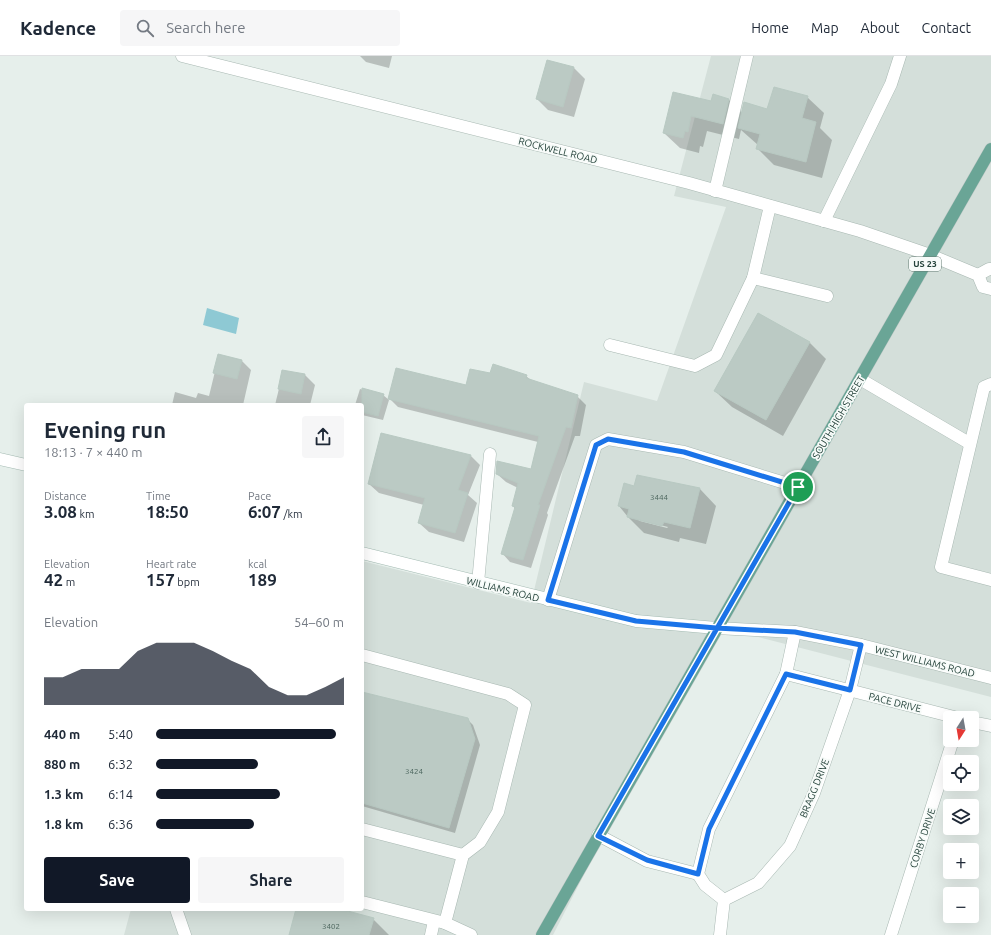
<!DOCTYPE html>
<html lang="en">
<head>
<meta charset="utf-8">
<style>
  body { margin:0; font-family:Ubuntu,sans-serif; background:#f6f6f7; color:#1f2937; height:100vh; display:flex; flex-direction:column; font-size:15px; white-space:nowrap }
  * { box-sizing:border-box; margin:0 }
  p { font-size:13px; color:#747a83 }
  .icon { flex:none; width:22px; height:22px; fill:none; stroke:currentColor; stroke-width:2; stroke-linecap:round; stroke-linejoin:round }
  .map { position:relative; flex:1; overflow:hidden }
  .sheet { position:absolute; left:24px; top:347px; width:340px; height:508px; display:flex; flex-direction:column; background:#fff; border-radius:4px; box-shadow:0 4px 16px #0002 }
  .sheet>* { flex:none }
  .needle { width:26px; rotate:191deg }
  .buttons { position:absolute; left:943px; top:655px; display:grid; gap:8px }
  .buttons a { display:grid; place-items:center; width:36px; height:36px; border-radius:4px; background:#fff; box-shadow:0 4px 16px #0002; font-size:20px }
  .pin { position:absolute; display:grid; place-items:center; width:34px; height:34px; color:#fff; margin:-17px; border:2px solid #fff; border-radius:50%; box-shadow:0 1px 4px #0007 }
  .round { display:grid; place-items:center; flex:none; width:42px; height:42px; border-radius:4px; background:#f6f6f7 }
  .headline { display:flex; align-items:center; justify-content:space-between; height:68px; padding:0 20px }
  h1 { font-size:22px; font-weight:600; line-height:30px }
  .stats { display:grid; grid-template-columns:repeat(3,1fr); gap:6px; height:68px; padding:4px 20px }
  .stats div { display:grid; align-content:center }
  .stats b { font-size:17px; font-weight:600 }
  .stats small { font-size:11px; font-weight:400 }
  .stats p { font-size:11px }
  .chart { height:112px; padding:8px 20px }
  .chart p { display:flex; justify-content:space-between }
  .chart svg { width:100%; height:72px; margin-top:4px; fill:#111827; opacity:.7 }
  .primary-button { display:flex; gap:8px; margin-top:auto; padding:8px 20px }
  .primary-button a { flex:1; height:46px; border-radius:4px; background:#111827; color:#fff; font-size:16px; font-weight:600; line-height:46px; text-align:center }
  .primary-button a+a { background:#f6f6f7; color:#1f2937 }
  ul { padding:0 20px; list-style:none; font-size:13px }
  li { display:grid; grid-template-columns:64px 48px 1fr; align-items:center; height:30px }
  li i { height:10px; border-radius:5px; background:#111827 }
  header { display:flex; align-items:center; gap:24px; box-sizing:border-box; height:56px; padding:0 20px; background:#fff; border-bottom:1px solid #e0e1e3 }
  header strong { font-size:19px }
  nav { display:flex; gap:22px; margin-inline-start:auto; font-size:14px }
  .search { width:280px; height:36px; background:#f6f6f7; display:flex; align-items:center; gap:10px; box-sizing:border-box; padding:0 14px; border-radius:4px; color:#747a83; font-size:15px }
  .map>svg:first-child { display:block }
  .built { fill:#d4dfda }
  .water { fill:#8ec9d4 }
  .shadow { fill:#0003; fill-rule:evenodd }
  .building { fill:#bbcac4; stroke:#b8c9c2 }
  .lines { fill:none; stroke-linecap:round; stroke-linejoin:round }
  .lane-casing { stroke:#a8b8b2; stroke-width:13 }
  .street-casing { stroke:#a8b8b2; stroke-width:13 }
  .secondary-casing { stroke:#a4bbb3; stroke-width:13 }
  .primary-casing { stroke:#c2cac8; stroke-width:13 }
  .lane { stroke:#fff; stroke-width:12 }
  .street { stroke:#fff; stroke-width:12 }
  .secondary { stroke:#fff; stroke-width:12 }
  .primary { stroke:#6aa596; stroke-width:12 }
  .route-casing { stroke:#fff; stroke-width:8 }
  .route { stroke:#1a73e8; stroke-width:5 }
  .labels { text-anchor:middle; stroke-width:3.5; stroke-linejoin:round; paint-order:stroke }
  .number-label { font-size:8px; fill:#4a645c }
  .shield { fill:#f7fbf9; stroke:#637a73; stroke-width:1 }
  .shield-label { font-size:9px; font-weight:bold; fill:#24423a }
  .street-label { font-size:10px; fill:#24423a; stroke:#f7fbf9 }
</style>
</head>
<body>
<header>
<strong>Kadence</strong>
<div class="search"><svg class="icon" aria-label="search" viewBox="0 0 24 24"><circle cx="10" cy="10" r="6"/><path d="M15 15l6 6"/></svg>Search here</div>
<nav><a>Home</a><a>Map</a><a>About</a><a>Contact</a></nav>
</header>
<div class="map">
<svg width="991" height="879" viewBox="0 0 991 879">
  <rect width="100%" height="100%" fill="#e6efeb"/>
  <path class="built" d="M711 0H991V641L712 569 553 879H124L131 853H362V505L531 547 584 326 657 345 726 151 674 140Z"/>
  <path class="water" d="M207 252 239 262 236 278 203 269Z"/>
  <g class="shadow">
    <path d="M360 0H392L389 12 366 6Z"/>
    <path d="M548 5 574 12 585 23 574 61 548 54 537 43Z"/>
    <path d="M807 41 824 57 820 72 832 84 822 122 774 109 757 92 758 89 741 74 739 83 707 75 703 91 700 90 699 97 680 92 664 77 712 46 729 44 742 57 768 54Z"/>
    <path d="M758 258 810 287 826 303 783 380 732 351 715 335Z"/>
    <path d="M219 299 241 304 251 314 243 349H172L175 336 196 342 198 337 209 340Z"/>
    <path d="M283 316 305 319 315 329 310 349H275Z"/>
    <path d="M491 319 526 320 532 325 577 340 586 349 580 380H575L547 457 548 459 531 512 510 506 502 497 515 453 513 450 518 432 506 426 497 418 531 414 538 386 398 351 389 342 467 330Z"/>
    <path d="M360 333 383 339 389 344 383 364 362 359V349H355Z"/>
    <path d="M471 400 480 409 468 439 477 447 464 486 429 476 419 467 424 449 379 437 369 428Z"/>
    <path d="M638 420 700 433 716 450 706 488 680 482 679 486 644 477 628 461 619 450 635 431ZM637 463 668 471 667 472 640 465Z"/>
    <path d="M362 637 467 663 473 669 480 689 455 777 362 750Z"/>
    <path d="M297 853H336L373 863 389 879H290Z"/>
  </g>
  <g class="building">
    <path d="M547 4 574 11 563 51 536 43Z"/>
    <path d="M774 31 808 40 802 62 816 66 806 106 756 93 760 78 738 72 744 46 767 53Z"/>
    <path d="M673 36 711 45 713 38 729 43 723 68 691 60 688 76 685 75 683 82 663 77Z"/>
    <path d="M758 257 810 286 766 364 714 335Z"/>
    <path d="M218 298 242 304 237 323 213 317Z"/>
    <path d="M493 308 527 319 526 322 578 339 571 372 566 371 538 449H540L523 504 501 498 515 451 512 450 518 427 496 418 497 405 531 413 539 380 388 343 396 312 466 329 470 313 490 317Z"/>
    <path d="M282 314 305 318 301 338 278 333Z"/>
    <path d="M362 332 384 338 378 360 362 356Z"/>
    <path d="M381 377 471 399 458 434 468 437 455 477 418 467 425 442 368 428Z"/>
    <path d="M637 419 700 432 690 472 664 466 662 470 627 461 629 453 618 450 624 427 634 430Z"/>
    <path d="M362 636 468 662 475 683 449 772 362 747Z"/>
    <path d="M296 853H340L374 862 369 879H289Z"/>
  </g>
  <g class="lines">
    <defs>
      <g id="lane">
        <path d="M715 135 747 0"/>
        <path d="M770 150 753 222 827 240"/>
        <path d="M824 165 891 28 900 0"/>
        <path d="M930 199 978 219 983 231 991 233"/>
        <path d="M978 219 989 213H991"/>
        <path d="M610 289 695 310 716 299 753 222"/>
        <path d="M860 323 969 387"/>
        <path d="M991 328 984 331 941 511 991 524"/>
        <path d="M478 527 490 398"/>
        <path d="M548 544 596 389 608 383 684 396 798 431"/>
        <path d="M362 599 508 638 525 649 498 756 480 786 463 799 445 867"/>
        <path d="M786 618 795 576"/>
        <path d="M362 773 463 799"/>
        <path d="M598 779 647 805 698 818"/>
        <path d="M362 846 445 867 471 879"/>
        <path d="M176 853 185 879"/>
        <path d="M431 879 434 865"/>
      </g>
      <g id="street">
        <path d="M182 0 689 127 860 175 930 199"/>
        <path d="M716 572 795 576 861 589 991 622"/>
        <path d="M972 666 991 670"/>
        <path d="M724 844 758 827 790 790 814 737 850 634 861 589"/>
        <path d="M720 879 724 844 705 829 698 818 709 773 786 618 958 662"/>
        <path d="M891 879 953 684"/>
      </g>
      <g id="secondary">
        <path d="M0 403 26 409"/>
        <path d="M362 497 636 565 716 572"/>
      </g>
      <path id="primary" d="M542 879 991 93"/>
    </defs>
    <use href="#lane" class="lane-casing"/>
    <use href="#street" class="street-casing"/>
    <use href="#secondary" class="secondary-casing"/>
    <use href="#primary" class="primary-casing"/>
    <use href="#lane" class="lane"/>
    <use href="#street" class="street"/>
    <use href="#secondary" class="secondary"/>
    <use href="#primary" class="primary"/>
  </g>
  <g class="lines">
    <defs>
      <path id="route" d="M798 431 598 780 647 804 698 818 709 773 786 618 850 634 861 589 795 576 716 572 636 565 548 544 596 389 608 383 684 396 798 431"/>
    </defs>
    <use href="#route" class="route-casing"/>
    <use href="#route" class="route"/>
  </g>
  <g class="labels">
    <g class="number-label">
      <text x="659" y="444">3444</text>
      <text x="414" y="718">3424</text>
      <text x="331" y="873">3402</text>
    </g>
    <rect class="shield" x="909" y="201" width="32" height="14" rx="3"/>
    <g class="shield-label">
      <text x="925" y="211">US 23</text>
    </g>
    <g class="street-label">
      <text transform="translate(558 94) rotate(14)" y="4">ROCKWELL ROAD</text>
      <text transform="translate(838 361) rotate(-60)" y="4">SOUTH HIGH STREET</text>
      <text transform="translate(503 533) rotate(14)" y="4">WILLIAMS ROAD</text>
      <text transform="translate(925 605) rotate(14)" y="4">WEST WILLIAMS ROAD</text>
      <text transform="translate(895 646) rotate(14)" y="4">PACE DRIVE</text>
      <text transform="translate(814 732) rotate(-68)" y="4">BRAGG DRIVE</text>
      <text transform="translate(922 782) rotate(-72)" y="4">CORBY DRIVE</text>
    </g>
  </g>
</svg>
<div class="buttons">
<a><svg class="needle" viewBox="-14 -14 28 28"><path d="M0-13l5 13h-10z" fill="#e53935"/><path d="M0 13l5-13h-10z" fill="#747a83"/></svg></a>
<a><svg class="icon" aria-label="locate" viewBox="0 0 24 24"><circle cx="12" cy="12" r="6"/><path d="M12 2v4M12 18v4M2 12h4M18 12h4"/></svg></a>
<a><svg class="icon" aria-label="layers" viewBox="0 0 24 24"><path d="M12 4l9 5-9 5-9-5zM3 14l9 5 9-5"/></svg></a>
<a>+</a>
<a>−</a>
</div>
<div class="pin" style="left:798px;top:431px;background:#1e9e55"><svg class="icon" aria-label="arrive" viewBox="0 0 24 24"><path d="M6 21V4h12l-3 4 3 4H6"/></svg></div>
<section class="sheet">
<div class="headline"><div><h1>Evening run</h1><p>18:13 · 7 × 440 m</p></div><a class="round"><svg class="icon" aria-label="share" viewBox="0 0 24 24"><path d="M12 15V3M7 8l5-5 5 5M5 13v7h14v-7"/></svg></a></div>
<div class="stats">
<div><p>Distance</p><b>3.08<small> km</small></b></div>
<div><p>Time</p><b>18:50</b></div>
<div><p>Pace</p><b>6:07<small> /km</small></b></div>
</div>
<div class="stats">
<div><p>Elevation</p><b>42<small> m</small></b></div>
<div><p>Heart rate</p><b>157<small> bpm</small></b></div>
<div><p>kcal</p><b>189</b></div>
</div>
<div class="chart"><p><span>Elevation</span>54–60 m</p>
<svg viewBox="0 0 160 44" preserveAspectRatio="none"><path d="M0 44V27L10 27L20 22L30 22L40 22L50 11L60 6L70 6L80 6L90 11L100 17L110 22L120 33L130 38L140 38L150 33L160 27V44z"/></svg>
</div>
<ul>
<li><b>440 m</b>5:40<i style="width:96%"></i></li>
<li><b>880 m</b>6:32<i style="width:54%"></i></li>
<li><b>1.3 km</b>6:14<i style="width:66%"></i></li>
<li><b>1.8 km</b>6:36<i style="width:52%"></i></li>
</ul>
<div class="primary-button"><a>Save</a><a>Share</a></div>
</section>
</div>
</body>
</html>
